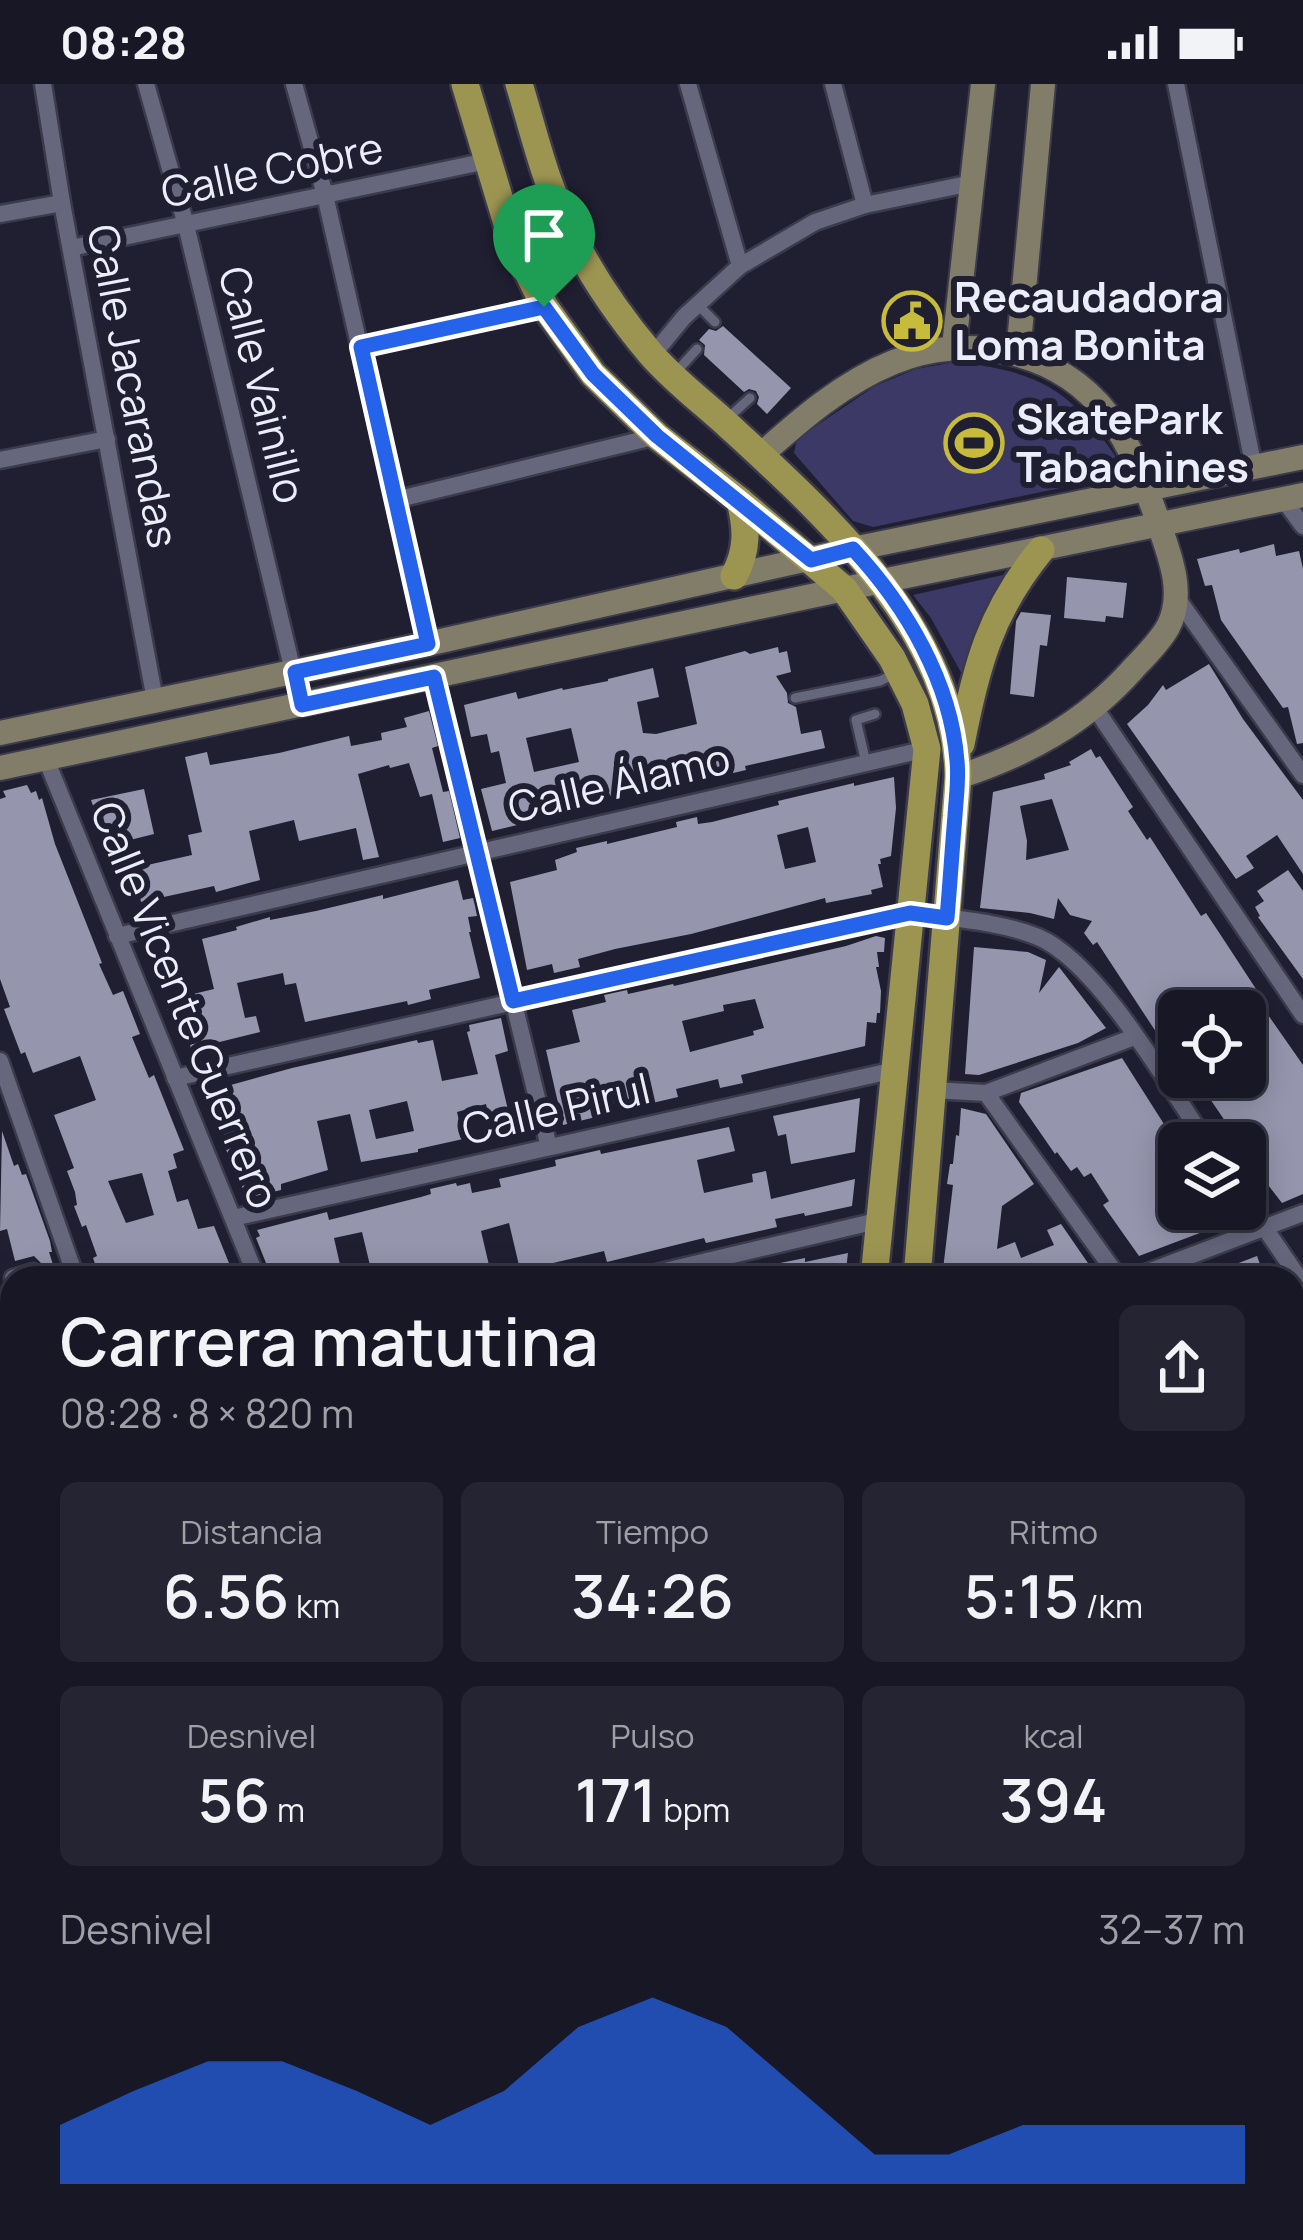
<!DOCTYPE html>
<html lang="es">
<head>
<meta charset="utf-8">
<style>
  body { margin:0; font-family:Manrope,sans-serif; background:#252432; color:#f1f3f6; height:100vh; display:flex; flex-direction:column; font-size:45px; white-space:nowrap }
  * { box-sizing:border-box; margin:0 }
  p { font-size:39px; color:#9f9fa7 }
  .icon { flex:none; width:66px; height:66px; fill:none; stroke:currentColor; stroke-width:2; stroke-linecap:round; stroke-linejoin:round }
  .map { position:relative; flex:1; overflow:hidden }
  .side { position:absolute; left:0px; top:1182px; width:1305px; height:975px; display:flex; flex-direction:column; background:#181726; border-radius:36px 36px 0 0; box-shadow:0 6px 30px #0003,0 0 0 3px #363643 }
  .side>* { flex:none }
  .buttons { position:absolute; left:1158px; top:906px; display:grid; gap:24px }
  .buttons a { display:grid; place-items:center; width:108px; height:108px; border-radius:18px; background:#181726; box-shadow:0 6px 30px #0003,0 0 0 3px #363643; font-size:60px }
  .pin { position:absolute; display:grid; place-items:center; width:102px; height:102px; color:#fff; margin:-123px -51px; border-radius:50% 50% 50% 0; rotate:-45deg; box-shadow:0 0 12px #0007 }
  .pin .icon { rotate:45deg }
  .round { display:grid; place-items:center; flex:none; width:126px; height:126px; border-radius:18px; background:#252432 }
  .summary { display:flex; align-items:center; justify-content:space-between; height:204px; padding:0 60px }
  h1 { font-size:66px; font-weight:600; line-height:90px }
  .stats { display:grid; grid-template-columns:repeat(3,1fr); gap:18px; height:204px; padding:12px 60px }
  .stats div { display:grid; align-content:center; border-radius:18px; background:#252432; text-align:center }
  .stats b { font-size:60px; font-weight:600 }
  .stats small { font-size:33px; font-weight:400 }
  .stats p { font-size:33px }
  .chart { height:336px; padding:24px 60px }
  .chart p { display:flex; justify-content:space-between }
  .chart svg { width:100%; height:216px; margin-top:12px; fill:#2563eb; opacity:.7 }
  .status { display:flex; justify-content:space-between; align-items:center; height:84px; padding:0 60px; background:#181726; direction:ltr }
  .status svg { height:33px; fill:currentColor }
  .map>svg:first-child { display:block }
  .green { fill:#3c3967 }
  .building { fill:#9596ae; fill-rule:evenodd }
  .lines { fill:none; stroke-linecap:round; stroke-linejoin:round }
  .lane-casing { stroke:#3c3b4b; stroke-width:14 }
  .street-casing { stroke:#3c3b4b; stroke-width:21 }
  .secondary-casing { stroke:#3c3b4b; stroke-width:28 }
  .primary-casing { stroke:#3c3b4b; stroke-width:32 }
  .lane { stroke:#66667d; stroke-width:9 }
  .street { stroke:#66667d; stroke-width:16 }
  .secondary { stroke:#817d68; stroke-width:24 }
  .primary { stroke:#9c9552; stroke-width:27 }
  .route-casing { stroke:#fff; stroke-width:24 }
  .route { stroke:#2563eb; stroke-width:15 }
  .labels { text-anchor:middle; stroke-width:12; stroke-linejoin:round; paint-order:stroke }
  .street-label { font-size:42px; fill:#ecedfa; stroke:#201f32 }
  .poi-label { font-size:42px; font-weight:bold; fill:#ecedfa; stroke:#201f32; text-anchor:start }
</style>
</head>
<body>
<div class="status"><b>08:28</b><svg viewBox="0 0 49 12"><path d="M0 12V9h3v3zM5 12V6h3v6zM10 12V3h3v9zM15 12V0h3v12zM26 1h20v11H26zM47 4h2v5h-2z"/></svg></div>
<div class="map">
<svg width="1303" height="2156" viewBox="0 0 1303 2156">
  <rect width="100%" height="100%" fill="#201f32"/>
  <g class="green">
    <path d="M955 278C1049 288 1077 312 1127 390L873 443 853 437 794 369 797 355 875 302 916 285Z"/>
    <path d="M1012 489C982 525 973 548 963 592L931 534 913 511Z"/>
  </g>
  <g class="building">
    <path d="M723 242 791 304 767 330 757 320 759 313 756 307 749 305 744 308 704 271 705 261 699 256 709 245 716 247Z"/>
    <path d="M1274 460 1276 472 1299 467 1303 485V659L1297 660 1288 623 1283 624 1221 536 1212 501 1205 502 1197 475 1239 465 1240 469Z"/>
    <path d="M1067 493 1127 499 1123 534 1106 532 1105 538 1064 534Z"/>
    <path d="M1021 528 1051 531 1047 562 1040 561 1034 613 1010 610 1016 537Z"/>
    <path d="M778 563 779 569 787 567 791 588 776 592 787 609 788 619 796 623 801 650 821 646 825 664 745 682 746 686 712 694 711 689 519 733 521 740 492 747 481 705 506 699 499 667 491 669 487 650 471 653 464 621 516 608 518 615 562 604 563 606 608 597V595L653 584 659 613 637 618 643 649 656 650 697 640 685 583 745 567 750 570ZM571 644 579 678 534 688 526 654Z"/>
    <path d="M1209 580 1243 635 1303 716V790L1277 751 1246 772 1254 784 1236 795 1127 640 1148 621 1163 601 1166 606Z"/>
    <path d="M429 627 438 662 432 664 443 708 449 707 460 754 443 758 432 710 420 713 409 679 390 684 389 681 358 690 379 773 363 776 356 744 299 757 294 736 249 747 260 796 216 808 214 802 141 818 134 784 192 771 188 751 202 748 185 673 207 668 210 681 279 669 349 652 351 662 382 656 381 649 407 643 404 634Z"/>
    <path d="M1091 665 1096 674 1100 672 1133 723 1128 727 1147 756 1150 753 1201 832 1206 829 1220 850 1256 905 1253 907 1259 918 1303 981V1110L1282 1119 1245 1071V1059H1240L1206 1009 1230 993H1245V927H1179V983L1097 858 1093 861 1084 849 1092 837 1070 831 1058 814 1054 835 1030 829 980 824 993 708 1045 695 1044 690 1071 681 1069 678ZM1052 715 1069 766 1026 776 1027 757 1020 722Z"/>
    <path d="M894 693 896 724 891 772 880 775 881 780H878L883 803 871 806 872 810 826 819 825 814 691 850 615 865 578 875 580 883 554 889 552 880 527 886 510 798 557 786 555 776 577 768 576 764 607 757V760L677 743 676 738 697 733 698 740 712 738 779 721 778 717 854 699V702ZM808 743 816 778 785 785 777 751Z"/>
    <path d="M27 701 31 709 36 707 39 716 42 714 55 760 102 879 99 880 113 911 123 907 140 950 132 953 149 994 154 991 184 1066 173 1070 177 1084 168 1087 177 1118 188 1115 198 1145 214 1142 235 1194H100L93 1174 97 1172 86 1141 82 1143 74 1122 77 1121 75 1108 67 1087 74 1084 54 1031 96 1016 80 972 33 989 25 968 21 970 4 925 10 923 0 895V715L6 713 3 707ZM142 1089 154 1131 126 1139 108 1097Z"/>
    <path d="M144 705 154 750 110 761 103 732 97 733 91 716Z"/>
    <path d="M1288 786 1303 807V895L1258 833 1260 832 1255 823 1264 817 1257 807Z"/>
    <path d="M458 796 463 816 473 814 475 822 477 832 468 833 471 848H469L480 894 429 906 431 915 408 921 407 917 305 938 296 899 285 901 283 889 237 899 245 934 256 932 260 948 191 965 186 942 179 944 178 938 173 939 164 917 214 905 202 855 237 846 236 843 270 833V836L316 827 383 811V815Z"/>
    <path d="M876 852 885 854 884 868H877L879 883H876L881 907 880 929H877L876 939 867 938 865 962 741 991 743 999 720 1004 718 995 676 1005 678 1013 631 1024 629 1016 594 1025 596 1033 563 1041 546 966 580 958 572 926 606 918 604 911 627 906 628 910 673 900 674 902 846 862ZM755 915 764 944 753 947 754 951 690 968 682 937 724 927 723 921Z"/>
    <path d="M974 863 1028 868 1046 876 1039 909 1059 883 1106 944 1078 959 979 991 965 990Z"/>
    <path d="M501 934 508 967 495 971 512 1043 492 1048 486 1020 457 1028 463 1055 418 1065V1068L361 1078 350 1030 317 1037 328 1086 281 1100V1106L247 1114 224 1061 226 1060 209 1007 292 984 417 956 418 959 433 956 442 997 478 990 467 948 470 947 469 941ZM407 1017 414 1047 376 1055 369 1026Z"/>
    <path d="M1122 974 1169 1048 1171 1046 1179 1058V1125H1231L1239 1137 1214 1146 1213 1144 1139 1172 1103 1121 1109 1117 1091 1089 1084 1093 1077 1083 1071 1087 1057 1068 1055 1070 1019 1018 1021 1009Z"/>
    <path d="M860 1014 855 1068 791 1080 786 1050 778 1052 773 1032Z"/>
    <path d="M961 1024 986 1030 1034 1100 1002 1122 997 1165 1015 1158 1021 1174 1054 1161 1047 1146 1061 1140 1090 1182 1088 1187 1071 1194 1070 1191 1063 1194H942L953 1101 947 1100 950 1080H953L956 1051 959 1052Z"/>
    <path d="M729 1043 735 1067 697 1076 704 1109 753 1098 752 1090 766 1087 771 1115 855 1095 852 1122 805 1132 804 1129 775 1135 777 1143 706 1159 704 1154 607 1178 604 1167 549 1180 551 1189 530 1194H522L509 1139 481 1147 492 1194H373L362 1148 334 1154 343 1194H272L256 1154 260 1152 257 1146 327 1128 329 1136 421 1113 431 1110 430 1105 456 1099 457 1102 470 1099 472 1109 501 1103 499 1095 556 1082 555 1076 600 1066 601 1070Z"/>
    <path d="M2 1047 14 1082 18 1080 22 1091 26 1090 50 1157 52 1168H49L56 1190 47 1194H44L45 1183 34 1172 15 1177 7 1145 0 1147Z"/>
    <path d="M848 1169 845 1194H777L775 1180 805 1174V1178Z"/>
    <path d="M1257 1172 1265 1194H1202V1193Z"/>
  </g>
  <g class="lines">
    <defs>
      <g id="lane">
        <path d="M698 221 715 238"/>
        <path d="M677 287 697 265"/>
        <path d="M728 334 750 314"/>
        <path d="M795 614 880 597 894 590"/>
        <path d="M866 679 856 636 875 630"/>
        <path d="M1303 1960V1966"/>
        <path d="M1293 2025 1303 2013"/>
        <path d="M1293 2111 1303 2106"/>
        <path d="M1222 2145 1228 2148 1235 2145"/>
        <path d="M974 2156 1012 2145"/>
      </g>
      <g id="street">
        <path d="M43 0 62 119 155 616"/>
        <path d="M146 0 186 141 301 621"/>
        <path d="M294 0 325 111 427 560"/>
        <path d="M688 0 740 182"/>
        <path d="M833 0 865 121"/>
        <path d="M1176 0 1254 384"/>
        <path d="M0 130 62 119"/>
        <path d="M71 164 487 77"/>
        <path d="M361 263 545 223"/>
        <path d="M652 272 684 233 740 182 815 138 865 121 972 99"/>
        <path d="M0 376 107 355"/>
        <path d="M1283 415 1303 442"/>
        <path d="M395 416 657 352"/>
        <path d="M1177 514 1303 691"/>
        <path d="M434 593 549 1063"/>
        <path d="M1095 624 1303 931"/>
        <path d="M46 675 257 1194"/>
        <path d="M117 852 927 665"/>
        <path d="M0 977 76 1194"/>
        <path d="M175 994 910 829C952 835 999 837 1038 853 1098 878 1169 1003 1207 1059"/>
        <path d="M933 1006 986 1009 1134 953"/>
        <path d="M986 1009 1119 1194"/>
        <path d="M1245 1115 1303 1200"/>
        <path d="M233 1134 895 986"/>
        <path d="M13 1194 33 1188"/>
        <path d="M635 1194 881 1136"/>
        <path d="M1132 1194 1303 1129"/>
        <path d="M1293 1283 1303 1278"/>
        <path d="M1293 1386 1303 1408"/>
        <path d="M1293 1479 1303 1476"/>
        <path d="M0 1518 12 1551"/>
        <path d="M0 1652 12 1649"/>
        <path d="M1293 1711 1303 1726"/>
        <path d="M1293 1876 1303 1890"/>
        <path d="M0 1938 12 1934"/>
        <path d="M0 2029 12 2061"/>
        <path d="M43 2145 47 2156"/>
        <path d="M223 2145 227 2156"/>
        <path d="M401 2156 440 2145"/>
      </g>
      <g id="secondary">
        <path d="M954 262 983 0"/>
        <path d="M1018 270 1043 0"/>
        <path d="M761 371C801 335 844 298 894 278 968 248 1059 266 1108 331 1130 360 1143 395 1155 429 1167 465 1187 507 1168 543 1159 559 1145 572 1133 585 1085 639 1026 671 958 693"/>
        <path d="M0 649 427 560 853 465 1303 373"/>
        <path d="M0 684 882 497 1303 411"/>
        <path d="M0 1263 12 1269"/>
        <path d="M0 1304 12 1310"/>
        <path d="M1293 2037 1303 2044"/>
        <path d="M1293 2079 1303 2085"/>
      </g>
      <g id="primary">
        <path d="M465 0 512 156 545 223 593 290 657 352 740 417 844 505 892 574 915 620 927 665 874 1194"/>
        <path d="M519 0C529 32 537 65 548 96 570 159 607 218 650 269 673 296 704 319 730 343 830 435 956 548 958 693L917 1194"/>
        <path d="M734 492C748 466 747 445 740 417"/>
        <path d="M961 660C976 583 990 528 1041 466"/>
        <path d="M766 2156 768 2145"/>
        <path d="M810 2156 811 2145"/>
      </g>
    </defs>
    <use href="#lane" class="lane-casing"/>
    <use href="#street" class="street-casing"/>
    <use href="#secondary" class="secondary-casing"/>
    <use href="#primary" class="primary-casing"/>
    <use href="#lane" class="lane"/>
    <use href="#street" class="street"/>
    <use href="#secondary" class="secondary"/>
    <use href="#primary" class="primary"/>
  </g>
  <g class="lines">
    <defs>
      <path id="route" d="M544 223 593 290 657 352 811 476 853 465C906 522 951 598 957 677 959 695 956 714 955 732 952 766 950 800 947 834L910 829 513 917 434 593 302 621 295 588 428 560 361 263Z"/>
    </defs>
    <use href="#route" class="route-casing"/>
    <use href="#route" class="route"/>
  </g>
  <defs>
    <symbol id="civic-ring" viewBox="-11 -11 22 22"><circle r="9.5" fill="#201f32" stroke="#c7bb3b" stroke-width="1.5"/><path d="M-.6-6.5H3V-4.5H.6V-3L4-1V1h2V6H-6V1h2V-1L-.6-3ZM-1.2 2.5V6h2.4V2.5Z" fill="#c7bb3b"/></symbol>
    <symbol id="stadium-ring" viewBox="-11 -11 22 22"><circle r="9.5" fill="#201f32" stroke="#c7bb3b" stroke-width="1.5"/><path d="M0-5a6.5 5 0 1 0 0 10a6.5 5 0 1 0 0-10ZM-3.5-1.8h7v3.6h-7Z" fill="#c7bb3b"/></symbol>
  </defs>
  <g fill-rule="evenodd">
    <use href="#civic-ring" x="879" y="204" width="66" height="66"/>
    <use href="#stadium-ring" x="941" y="326" width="66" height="66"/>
  </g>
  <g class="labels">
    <g class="street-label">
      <text transform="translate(272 86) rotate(-12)" y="15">Calle Cobre</text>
      <text transform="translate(262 301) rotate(76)" y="15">Calle Vainillo</text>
      <text transform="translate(133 302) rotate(79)" y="15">Calle Jacarandas</text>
      <text transform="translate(619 699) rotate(-13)" y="15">Calle Álamo</text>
      <text transform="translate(185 921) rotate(68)" y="15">Calle Vicente Guerrero</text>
      <text transform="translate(556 1025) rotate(-13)" y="15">Calle Pirul</text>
    </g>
    <g class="poi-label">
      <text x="954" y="228">Recaudadora<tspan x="954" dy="48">Loma Bonita</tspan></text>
      <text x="1016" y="350">SkatePark<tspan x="1016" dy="48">Tabachines</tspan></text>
    </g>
  </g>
</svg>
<div class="buttons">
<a><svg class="icon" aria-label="locate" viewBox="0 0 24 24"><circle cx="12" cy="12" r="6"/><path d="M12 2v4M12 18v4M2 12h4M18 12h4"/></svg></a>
<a><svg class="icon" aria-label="layers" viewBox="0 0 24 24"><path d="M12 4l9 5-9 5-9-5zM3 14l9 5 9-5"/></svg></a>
</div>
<div class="pin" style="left:544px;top:223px;background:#1e9e55"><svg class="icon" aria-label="arrive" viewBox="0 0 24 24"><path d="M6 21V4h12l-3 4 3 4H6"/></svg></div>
<section class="side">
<div class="summary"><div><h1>Carrera matutina</h1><p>08:28 · 8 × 820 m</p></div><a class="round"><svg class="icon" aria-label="share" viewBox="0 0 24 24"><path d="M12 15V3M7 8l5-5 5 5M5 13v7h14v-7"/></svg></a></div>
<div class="stats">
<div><p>Distancia</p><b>6.56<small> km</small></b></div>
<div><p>Tiempo</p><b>34:26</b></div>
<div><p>Ritmo</p><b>5:15<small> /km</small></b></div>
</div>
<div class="stats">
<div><p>Desnivel</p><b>56<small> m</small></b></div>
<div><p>Pulso</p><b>171<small> bpm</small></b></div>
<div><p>kcal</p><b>394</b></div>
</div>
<div class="chart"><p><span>Desnivel</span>32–37 m</p>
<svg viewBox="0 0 160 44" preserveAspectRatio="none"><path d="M0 44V32L10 25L20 19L30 19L40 25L50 32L60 25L70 12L80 6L90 12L100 25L110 38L120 38L130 32L140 32L150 32L160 32V44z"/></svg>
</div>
</section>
</div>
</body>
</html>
